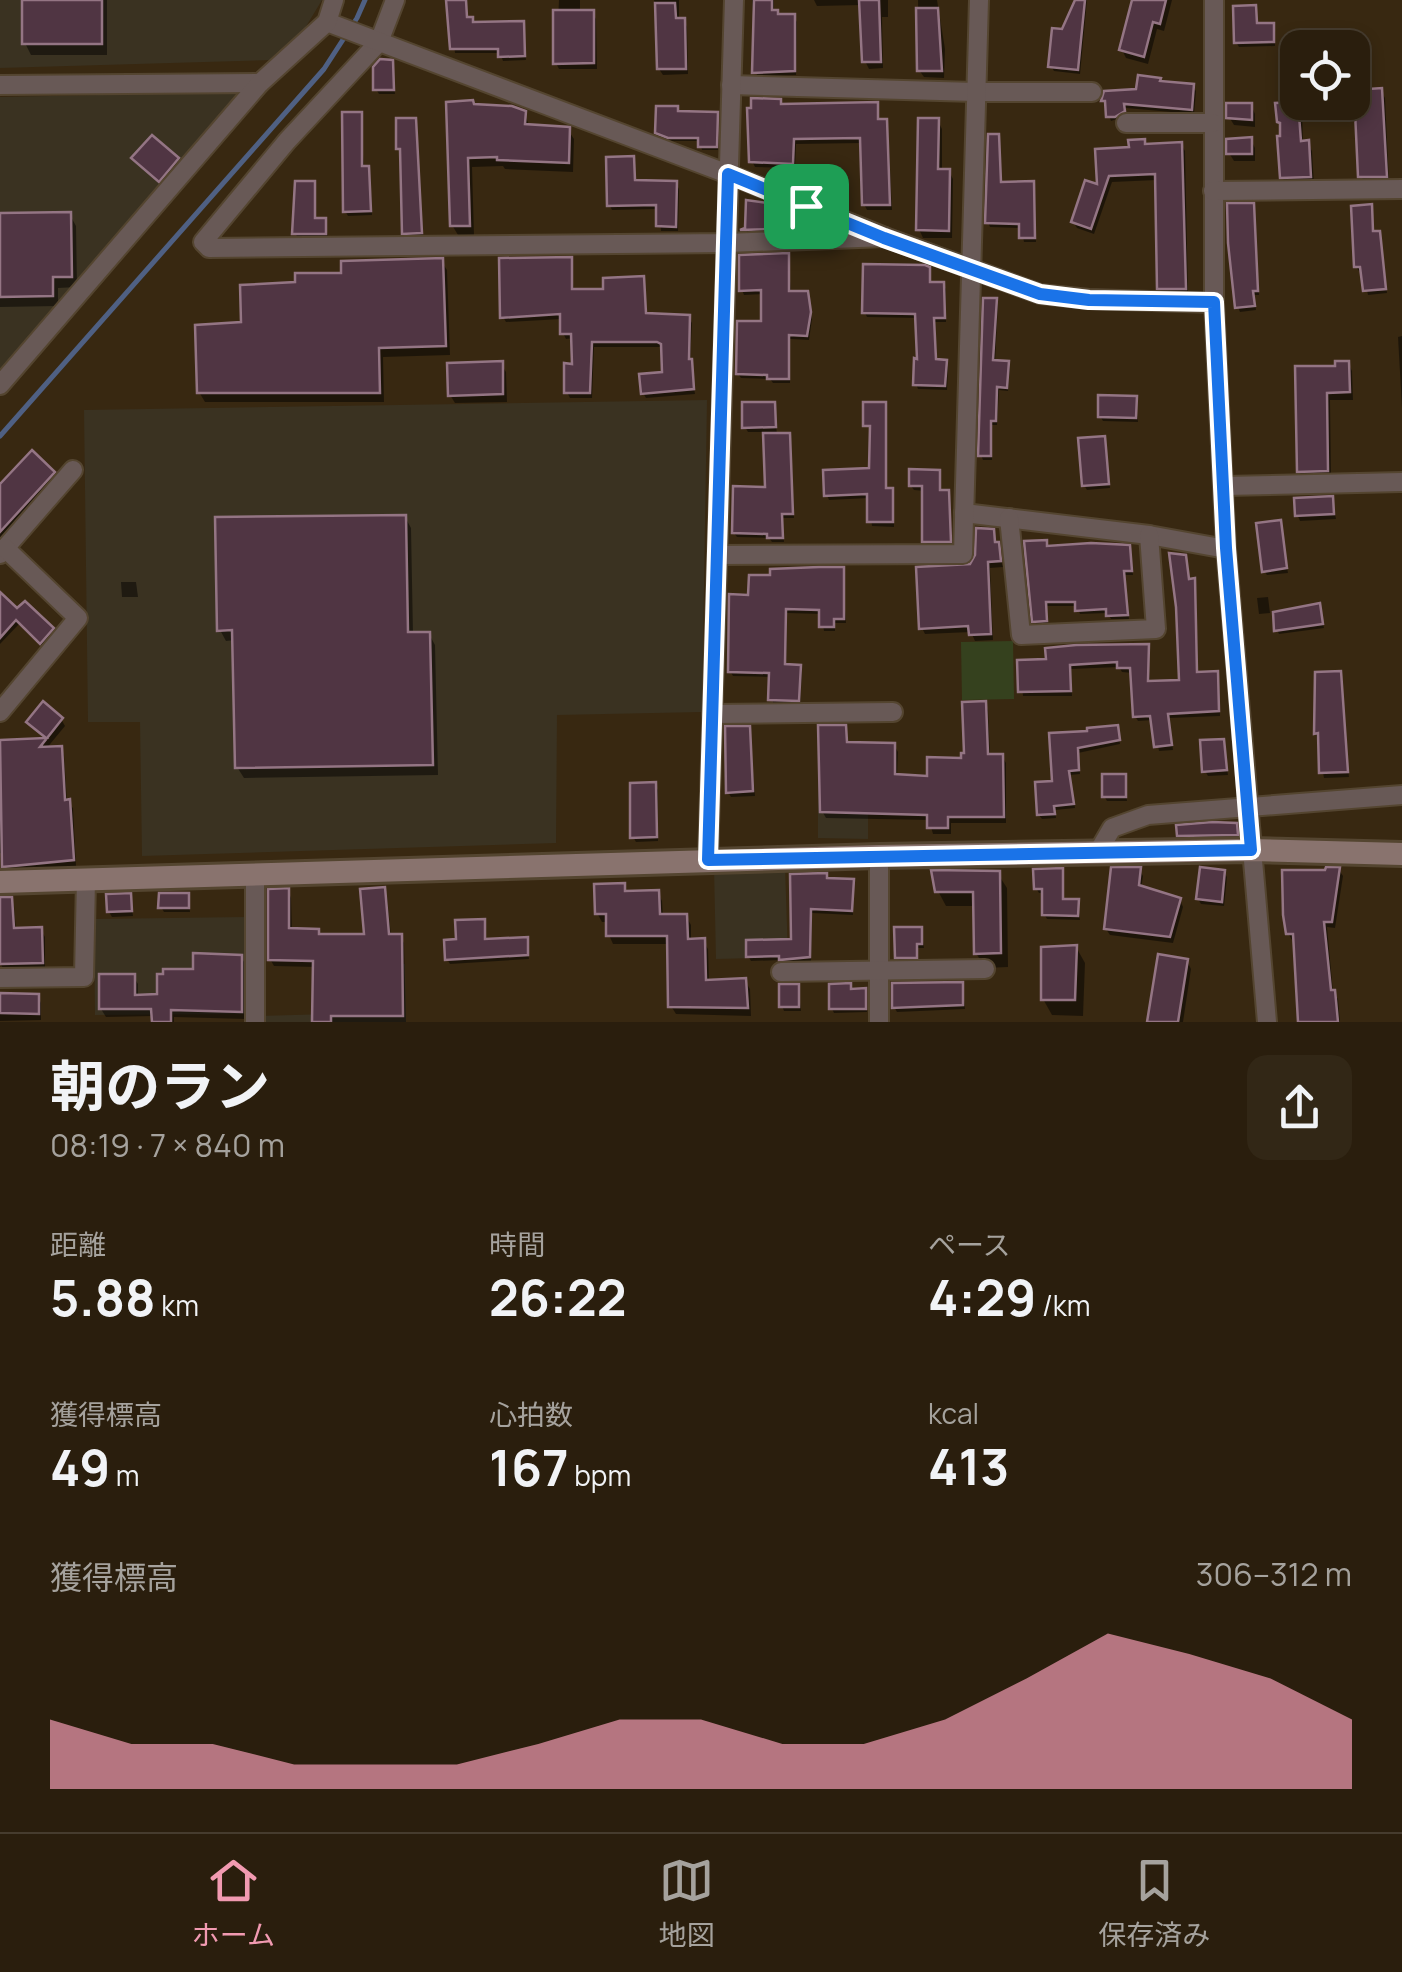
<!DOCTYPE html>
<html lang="ja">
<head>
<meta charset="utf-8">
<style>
  body { margin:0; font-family:Manrope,"Noto Sans JP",sans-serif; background:#322716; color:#f1f3f6; height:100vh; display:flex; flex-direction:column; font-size:38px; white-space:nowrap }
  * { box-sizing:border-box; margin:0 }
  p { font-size:32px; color:#a5a29d }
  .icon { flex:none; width:55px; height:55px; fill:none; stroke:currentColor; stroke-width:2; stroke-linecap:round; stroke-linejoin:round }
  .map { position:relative; height:1022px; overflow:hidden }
  .sheet { display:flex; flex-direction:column; background:#2a1e0d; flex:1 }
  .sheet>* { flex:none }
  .fabs { position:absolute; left:1280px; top:30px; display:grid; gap:20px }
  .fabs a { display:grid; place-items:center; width:90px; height:90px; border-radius:20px; background:#2a1e0d; box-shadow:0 5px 15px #0003,0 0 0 2px #463c2e; font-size:50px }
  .pin { position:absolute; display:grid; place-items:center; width:85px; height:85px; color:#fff; margin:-42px; border-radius:20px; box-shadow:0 5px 15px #0006 }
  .round { display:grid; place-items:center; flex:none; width:105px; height:105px; border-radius:20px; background:#322716 }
  .head { display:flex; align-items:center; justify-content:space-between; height:170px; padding:0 50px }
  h1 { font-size:55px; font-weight:700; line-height:75px }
  .figures { display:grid; grid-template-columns:repeat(3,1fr); gap:15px; height:170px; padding:10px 50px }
  .figures div { display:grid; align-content:center }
  .figures b { font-size:50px; font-weight:700 }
  .figures small { font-size:28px; font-weight:400 }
  .figures p { font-size:28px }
  .chart { height:280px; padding:20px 50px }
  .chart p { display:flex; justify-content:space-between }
  .chart svg { width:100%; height:180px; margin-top:10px; fill:#f19ab1; opacity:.7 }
  .dock { display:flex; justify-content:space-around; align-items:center; height:140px; border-top:2px solid #463c2e; background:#2a1e0d; font-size:28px; color:#a5a29d }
  .dock a { display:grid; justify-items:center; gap:5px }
  .dock .current { color:#f19ab1 }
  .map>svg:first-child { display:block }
  .industrial { fill:#3a3221 }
  .green { fill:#35411e }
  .shadow { fill:#0007 }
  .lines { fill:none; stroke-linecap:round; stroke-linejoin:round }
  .stream { stroke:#4f6083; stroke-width:5 }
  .building { fill:#503543; stroke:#947584; stroke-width:2.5 }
  .street-casing { stroke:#544530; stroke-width:22 }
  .secondary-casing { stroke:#544530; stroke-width:28 }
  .street { stroke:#685956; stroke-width:18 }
  .secondary { stroke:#89736e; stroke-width:22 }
  .route-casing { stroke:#fff; stroke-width:20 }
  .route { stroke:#1a73e8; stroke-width:12 }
</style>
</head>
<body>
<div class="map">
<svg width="1402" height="1022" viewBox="0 0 1402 1022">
  <rect width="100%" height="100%" fill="#382811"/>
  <g class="industrial">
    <path d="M0 0H322L296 43 271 60 0 68Z"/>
    <path d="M244 92 0 372V97Z"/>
    <path d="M707 400 702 712 557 715 556 843 142 856 140 722H88L84 410Z"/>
    <path d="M818 773 868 774V839L818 838Z"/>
    <path d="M785 866 788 957 716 959 714 868Z"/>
    <path d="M246 917 247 1014 95 1015 94 919Z"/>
    <path d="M405 964 406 1022H258V1016L330 1014 329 965Z"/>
  </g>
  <path class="green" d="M1013 641 1014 699 962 700 961 642Z"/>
  <g class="shadow">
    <path d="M25 0H107V55H31L25 43Z"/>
    <path d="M449 0H465L467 19H472L475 24 522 23 526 60 503 61 500 53H455Z"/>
    <path d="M559 0H580V12H592L596 19 597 69H559L556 63Z"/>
    <path d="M654 0H679V20H684L687 27 688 74 663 75 659 69 658 19Z"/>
    <path d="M752 0H774V12L779 17H794L797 22 796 75 757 77Z"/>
    <path d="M814 0H888V17H882L883 68 869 69 865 61 862 5 817 6Z"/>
    <path d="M918 0H937L945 49 944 78 924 77 919 70Z"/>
    <path d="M1077 0H1087L1080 74 1054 71 1051 66Z"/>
    <path d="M1134 0H1172L1164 31 1157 29 1148 64 1126 58 1122 50Z"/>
    <path d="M1255 7 1258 26 1272 25 1275 30V46L1239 47 1236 42Z"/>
    <path d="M392 63 395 94H379L376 89Z"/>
    <path d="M1161 84 1193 87 1196 91 1194 114 1126 108V116L1111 121 1103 100Z"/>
    <path d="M1381 91 1385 98 1389 183H1365L1361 176Z"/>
    <path d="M780 101 783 106 876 104 880 121H885L888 127 892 210H867L864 204 863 143 796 144 795 168 755 167 752 161 754 110Z"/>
    <path d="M1297 104 1302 112 1303 143H1307L1312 151 1314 185H1287L1282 177 1283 128 1279 121Z"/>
    <path d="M1251 105 1255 114V127L1234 125 1229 117Z"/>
    <path d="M474 107 524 113 530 127 568 130 574 139 573 172 505 169 503 166 472 167 474 235H458L452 225Z"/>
    <path d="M679 113 717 115 718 150H702L700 141H672L660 136 658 132Z"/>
    <path d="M360 115 364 168 370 173 372 215 348 216 345 211Z"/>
    <path d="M415 121 423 238H407L399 148Z"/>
    <path d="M938 121 942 129V171H949L953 179 952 238H923L919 229Z"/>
    <path d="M997 137 1002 184H1032L1035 189 1036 242H1024L1021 228 990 227 988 222Z"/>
    <path d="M1251 140 1255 148V161H1234L1229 153Z"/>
    <path d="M1181 144 1185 151 1188 295H1163L1159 288 1157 180 1112 182 1094 234 1077 228 1073 221 1100 188 1098 151Z"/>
    <path d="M135 159H177L180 164 162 185Z"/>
    <path d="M633 159 636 183 676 184 679 189 678 231H661L659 209 612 210 610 206Z"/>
    <path d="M313 183 316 220H325L328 238H298L295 233Z"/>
    <path d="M748 203 766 206 769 217 800 219 803 231 745 233 748 230Z"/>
    <path d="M1253 206 1259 295H1254L1256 310 1240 312 1238 307Z"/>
    <path d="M1371 207 1374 234 1379 233 1381 238 1387 293 1368 295 1363 271H1359L1356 267Z"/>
    <path d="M70 215 76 226 77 287 58 288V306L0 307V216Z"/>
    <path d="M788 256 791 294H807L809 299 812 319 809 340 790 339V383H773L770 379 741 378 738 374 763 324 764 294 744 295 742 290Z"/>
    <path d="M570 260 574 292 606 291 642 279 647 316 689 318 692 323 690 362 695 394 646 398 643 393 665 375 661 347H594L592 398H570L567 392 575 366 574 338 566 339 563 333 562 319 506 322 503 317Z"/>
    <path d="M441 261 447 270 450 355 383 357 384 402H205L199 392 244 324 298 285Z"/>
    <path d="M928 269 931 285H943L946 289V322H935L937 362H945L948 367 947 390 918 389 916 384 919 361 918 318 867 317 865 313Z"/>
    <path d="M995 300 998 305 995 362 1007 363 1010 367 1008 391 999 390 997 425H992V460H983L981 455Z"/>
    <path d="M1402 336V408L1398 337Z"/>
    <path d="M1348 363 1352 371 1353 400H1330L1331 478 1304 479 1299 471 1297 369 1337 368Z"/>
    <path d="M501 364 506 372 507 402 455 403 450 395Z"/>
    <path d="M1135 399 1138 422 1103 421 1100 416Z"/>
    <path d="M774 404 777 435H788L791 440 794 518H783L784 542H772L769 538 737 537 734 533 767 489 766 432H748L745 427Z"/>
    <path d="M884 404 887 409V490L894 495V527L872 526 869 498 829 500 827 495 872 470V430L866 425Z"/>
    <path d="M1103 438 1110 488 1087 490 1084 485Z"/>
    <path d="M939 472 941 492H947L950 497 952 546H928L925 541V491L914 490 911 486Z"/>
    <path d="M53 473 56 478 0 541V491Z"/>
    <path d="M1332 499 1336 519 1300 521 1298 516Z"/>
    <path d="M405 517 411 528 413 635 429 634 435 645 438 775 244 778 237 767 235 640 226 641 220 630Z"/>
    <path d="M1280 522 1288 573 1267 575 1264 571Z"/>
    <path d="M993 532 1003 567 990 568 993 640 975 641 971 632 925 634 922 628 970 568Z"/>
    <path d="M1045 542 1049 548H1129L1133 575H1125L1129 619H1111L1108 613 1080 614 1077 606H1047L1048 625 1037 626 1035 621Z"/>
    <path d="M1185 557 1190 581 1196 586 1198 674H1216L1219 678 1220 716 1169 718 1173 750 1159 751 1153 720 1138 721 1135 716 1133 673 1122 672 1119 667 1071 669 1072 696H1023L1020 662 1147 647 1150 684 1181 682 1179 607Z"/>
    <path d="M842 570 846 623H835V631H824L821 614 787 613 786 667 800 668 802 672 800 705 773 704 771 677 733 676 730 671 751 597Z"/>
    <path d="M121 582H136L138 597H122Z"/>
    <path d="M0 596 17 612 52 629 55 635 44 647 19 624 0 644Z"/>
    <path d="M1268 597 1270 613 1259 614 1257 598Z"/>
    <path d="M1320 610 1324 628 1279 634 1277 630Z"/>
    <path d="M1339 674 1349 777 1324 778 1316 733Z"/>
    <path d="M985 704 988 710 990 756H1002L1006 763V823H951V834H933L929 820 826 818 822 811 845 728 849 745H894L898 752 897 777 929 778 963 760Z"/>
    <path d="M61 719 65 726 46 749 60 748 64 755 67 802 73 808 76 866 8 873 3 854 0 853V743L47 740 29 722Z"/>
    <path d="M1117 727 1120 744 1078 753 1080 774 1070 775 1075 808 1055 810 1056 818 1042 819 1039 815 1054 784 1051 735 1090 733Z"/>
    <path d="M749 729 755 796 731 797 728 792Z"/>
    <path d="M1223 741 1228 775 1208 776 1205 771Z"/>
    <path d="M1124 776 1127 801H1107L1104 796Z"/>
    <path d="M655 785 658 790V841L636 842 633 837Z"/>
    <path d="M1236 826 1239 839 1182 840 1179 835Z"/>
    <path d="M1139 869 1143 876 1141 889 1180 900 1183 907 1173 943 1110 935 1106 929Z"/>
    <path d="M1339 870 1343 876 1335 928 1327 927 1333 992 1338 999 1340 1022H1301L1296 940H1292L1288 933Z"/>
    <path d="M1061 871 1064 901 1077 902 1080 920 1047 919 1044 914 1045 893H1039L1036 888Z"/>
    <path d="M1224 872 1227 877 1224 906 1201 904 1198 899Z"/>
    <path d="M998 874 1007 888 1008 967 985 968 976 953V906H946L938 891Z"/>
    <path d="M826 875 829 881 852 882 853 915 812 913 811 961 784 964 782 960 751 961 748 956 794 941Z"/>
    <path d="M623 885 628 893H658L662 901 663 917 686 916 691 925V941H703L708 949 709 982 745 981 750 989 751 1016 676 1014 671 1006 669 944H613L609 935 608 922H602L597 913Z"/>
    <path d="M383 890 387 896 391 936H400L404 943 406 1022H315L316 967 274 966 270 959 288 891 291 898 292 931 320 937H367Z"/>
    <path d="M130 896 133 916 112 917 109 912Z"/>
    <path d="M188 896 190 912H164L161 907Z"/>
    <path d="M0 897 10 899 14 906 16 930H41L45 937V969L4 970 0 963Z"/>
    <path d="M483 922 487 941 526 940 529 959 450 964 447 959 458 942Z"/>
    <path d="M921 929 924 948H918V962H900L897 957Z"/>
    <path d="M1076 947 1085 963 1083 1016 1052 1015 1043 999Z"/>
    <path d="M241 957 246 965V1019L174 1017V1022H154V1016L106 1017 101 1009 133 976 138 984V997H160L195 972Z"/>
    <path d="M1187 961 1191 969 1183 1022H1150Z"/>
    <path d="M962 984 965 1009 897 1012 894 1007Z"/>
    <path d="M850 986 853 992 865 991 867 1012 834 1013 832 1009Z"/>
    <path d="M798 987 801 1011H784L782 1006Z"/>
    <path d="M0 992 38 997 41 1003V1020L0 1021Z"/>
  </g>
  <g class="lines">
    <path class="stream" d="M0 436 324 69 357 18 365 0"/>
  </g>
  <g class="building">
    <rect x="22" y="0" width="80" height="44"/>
    <path d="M446 0H466L467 17H473V22L524 21 525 56 498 57V49H450Z"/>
    <path d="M754 0H772V10H778V14H795V71L752 73Z"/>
    <path d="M859 0H879L881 62H862Z"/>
    <path d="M1075 0H1085L1078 70 1048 67 1052 28 1062 29Z"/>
    <path d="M1132 0H1166L1160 24 1153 22 1144 57 1119 50Z"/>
    <path d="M655 3H675L676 18H685L686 69H657Z"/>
    <path d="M1256 5 1257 23H1274V42L1234 43 1233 6Z"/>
    <path d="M916 8H938L942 71H917Z"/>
    <path d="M553 10H594V63L553 64Z"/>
    <path d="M380 59 393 60 394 90H373V67Z"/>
    <path d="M1138 75 1161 78 1160 81 1194 84 1192 110 1124 104 1125 111 1115 117H1106L1105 101H1101L1104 91 1136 89Z"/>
    <path d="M1382 88 1387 177H1358L1354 90Z"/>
    <path d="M751 98 781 99V104L878 102V119H887L890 205H862L860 138 794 139 793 164 749 162 747 108H751Z"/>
    <path d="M473 100 474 104 512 106 526 111 525 124 570 127 569 163 497 160V157L468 158 470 226H450L446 102Z"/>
    <path d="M1298 102 1301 141 1309 140 1311 177 1280 178 1277 136H1280V123L1277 122 1275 103Z"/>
    <path d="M1226 103H1252V120L1226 118Z"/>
    <path d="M656 106H678V111L718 112 717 147H698V138H668L655 133Z"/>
    <path d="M342 112H362V166H369L371 211 343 212Z"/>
    <path d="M396 118H416L422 233 402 234 400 149H396Z"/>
    <path d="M918 118H939L938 169H950L949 231 916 230Z"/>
    <path d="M988 134H999L1001 182 1034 181 1035 238H1019V224L985 223Z"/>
    <path d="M152 135 179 158 159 182 131 158Z"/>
    <path d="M1252 137V154H1226V139Z"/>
    <path d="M1145 139V144L1182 142 1186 289H1157L1155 174 1109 176 1091 229 1071 222 1085 180 1097 184 1095 149 1129 147 1128 140Z"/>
    <path d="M634 156 635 180 677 181 676 227 656 226V205L607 206 606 157Z"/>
    <path d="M295 181H315V218H326V234H292Z"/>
    <path d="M746 200 768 203V215L790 213 802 217 803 228 740 230 745 228Z"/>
    <path d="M1227 203H1254L1258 291H1253L1255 306 1235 308 1228 243Z"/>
    <path d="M1372 204 1373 231H1380L1386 289 1363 291 1360 267H1354L1351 206Z"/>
    <path d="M71 212 72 277H53V296L0 297V213Z"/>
    <path d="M789 253V291H808L811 312 807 336 789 335V379H767V375L736 374 737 321H761V290L739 291V255Z"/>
    <path d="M572 257V289H603V278L644 276 646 313 690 315 689 359H692L694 389 641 394 639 374 662 372 661 344 657 342H592L590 393H564V363L572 364 571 334H560V314L500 318 499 258Z"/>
    <path d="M443 258 446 346 379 348 380 393H197L195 325 241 322 240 285 295 282V273H341V261Z"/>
    <path d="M863 264 925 265 930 267V282H944L945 318H934L936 359 947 360 945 386 913 385 914 358 917 359 915 314 862 313Z"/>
    <path d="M983 298H997L993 360 1009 361 1007 388 997 387 996 421H991V456H978Z"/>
    <path d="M503 361V394L448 396 447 363Z"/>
    <path d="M1335 361H1349L1350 392 1327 393 1328 471 1297 472 1295 366H1335Z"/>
    <path d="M1098 395 1137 396 1136 418 1098 417Z"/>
    <path d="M742 402H775L776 427 742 428Z"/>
    <path d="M863 402H886V488H893V522H867V494L824 496 823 470 869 468 870 426H863Z"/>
    <path d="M763 433H790L793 514H782L783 538H767V534L732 533 733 486 765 487Z"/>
    <path d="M1105 436 1109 484 1082 486 1078 438Z"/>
    <path d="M32 450 55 472 0 532V484Z"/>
    <path d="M909 469 940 470V490H949L951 542H922V486H909Z"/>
    <path d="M1333 496 1334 514 1295 516 1294 498Z"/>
    <path d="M406 515 408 632H430L433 765 235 768 232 630 217 631 215 517Z"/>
    <path d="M1281 520 1287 568 1262 572 1256 523Z"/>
    <path d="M976 528 994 529 995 542H999L1001 561 988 562 991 634 969 635 968 626 919 629 916 567 970 564 975 555Z"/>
    <path d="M1047 540V546L1091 543 1130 545 1132 571H1124L1128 615 1106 616V609L1075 611V602H1046L1047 621 1032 622 1024 541Z"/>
    <path d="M1169 553 1186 555 1189 579 1195 578 1197 672 1218 671 1219 711 1168 714 1172 745 1154 747 1150 716 1133 717 1130 668H1117V662L1070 665 1071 691 1018 692 1017 660 1046 659 1045 648 1076 645 1149 644 1148 681 1179 680 1176 607Z"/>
    <path d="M819 567H844V619H834V627H819V610L786 609 785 664 801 665 799 701 768 700 769 673 728 672 729 594 748 595 749 575H770V569Z"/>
    <path d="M0 592 17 608 25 601 54 628 40 644 16 620 0 638Z"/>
    <path d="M1320 603 1323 624 1274 631 1273 612Z"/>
    <path d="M1341 671 1348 772 1319 773 1318 733 1314 734 1315 672Z"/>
    <path d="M43 701 63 718 40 747 62 746 65 800 70 799 74 860 2 867 0 740 46 738 26 722Z"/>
    <path d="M986 701 988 754H1003L1004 817H948V828H927V815L820 812 818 725H846L847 742 895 743V774L927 776V757L961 758V753H964L962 702Z"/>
    <path d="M1118 725 1120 740 1078 748 1079 770 1069 771 1074 804 1054 806 1055 814 1037 815 1035 782 1052 781 1049 733 1087 731V728Z"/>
    <path d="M725 726H750L753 791 726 793Z"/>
    <path d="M1224 739 1227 770 1202 772 1200 740Z"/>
    <rect x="1102" y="774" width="24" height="23"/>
    <path d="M656 782 657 837 630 838V783Z"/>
    <path d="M1212 822 1237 823 1238 835 1177 836 1176 825Z"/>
    <path d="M1111 867H1141L1139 885 1181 898 1170 937 1104 929Z"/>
    <path d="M1200 867 1225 870 1222 902 1196 899Z"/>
    <path d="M1326 867H1340L1332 922H1324L1331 990H1335L1338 1022H1298L1293 934H1286L1283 915 1282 870H1325Z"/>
    <path d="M1063 868V899H1079L1078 916 1042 915V889H1034L1033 869Z"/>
    <path d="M931 870 1000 871 1001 953 974 954 973 892H935Z"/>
    <path d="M827 873V878L854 879 852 911 811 909 810 957 779 960V956L746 957V940L791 939 790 874Z"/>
    <path d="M625 883V891L659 890 660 914H687L688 939 705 938 706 980 746 978 748 1008 668 1007 667 936H606V914H595L594 884Z"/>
    <path d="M385 887 389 934H402L403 1016H331V1022H312L313 961 268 960V889L289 888V928L319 929V934H364L360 889Z"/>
    <path d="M131 893 132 911 107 912 106 894Z"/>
    <path d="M159 893H189V908H158Z"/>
    <path d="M0 897H12L14 928 42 927 43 963 0 964Z"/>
    <path d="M485 919V939L528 937V955L445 960 444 940 456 939 455 920Z"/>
    <path d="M894 927H922V944H917V958H895Z"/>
    <path d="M1077 945 1075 1000H1041V947Z"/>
    <path d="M193 953 242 955V1012L171 1010V1022H152L151 1009H99V974H135V995L157 994V974H163V969H193Z"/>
    <path d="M1158 954 1188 959 1178 1022H1147Z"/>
    <path d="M963 982V1005L892 1008V983Z"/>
    <path d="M851 983V989L866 988V1009H829V984Z"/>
    <rect x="779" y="984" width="20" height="23"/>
    <path d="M0 993 39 994V1014L0 1013Z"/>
  </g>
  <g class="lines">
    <defs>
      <g id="street">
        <path d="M395 0 379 42 287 141 203 242 209 248 727 243 885 237"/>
        <path d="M1214 0V303L1226 549 1267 1022"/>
        <path d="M327 22 728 174 885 237 1040 294 1089 299 1214 303"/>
        <path d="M0 85 260 83"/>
        <path d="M731 85 975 92H1092"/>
        <path d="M1126 123H1213"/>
        <path d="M1213 191 1402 189"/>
        <path d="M0 385 260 83 327 22 334 0"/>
        <path d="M1225 486 1402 482"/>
        <path d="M964 513 1149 535 1226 549"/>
        <path d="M1009 518 1021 635 1156 629 1149 535"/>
        <path d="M0 554 73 470"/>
        <path d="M718 555 963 554 979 0"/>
        <path d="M0 712 78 618 5 548"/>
        <path d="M712 714 893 712"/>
        <path d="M1098 852 1112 828 1148 815 1402 795"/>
        <path d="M879 856V1022"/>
        <path d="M708 860 734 0"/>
        <path d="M255 875V1022"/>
        <path d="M781 972 985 969"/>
        <path d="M0 978 84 977 86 879"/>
      </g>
      <path id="secondary" d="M0 882 879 856 1251 850 1402 854"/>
    </defs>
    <use href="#street" class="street-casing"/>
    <use href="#secondary" class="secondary-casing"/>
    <use href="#street" class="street"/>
    <use href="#secondary" class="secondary"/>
  </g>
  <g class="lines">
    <defs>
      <path id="route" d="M728 174 884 238 1040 294 1089 300 1214 302 1226 548 1251 850 708 860Z"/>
    </defs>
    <use href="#route" class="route-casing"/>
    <use href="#route" class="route"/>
  </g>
</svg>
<div class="fabs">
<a><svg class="icon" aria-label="locate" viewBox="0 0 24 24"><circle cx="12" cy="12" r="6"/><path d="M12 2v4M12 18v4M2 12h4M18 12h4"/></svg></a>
</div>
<div class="pin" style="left:806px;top:206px;background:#1e9e55"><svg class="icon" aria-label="arrive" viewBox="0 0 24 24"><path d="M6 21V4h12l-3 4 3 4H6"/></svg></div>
</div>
<section class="sheet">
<div class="head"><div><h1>朝のラン</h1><p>08:19 · 7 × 840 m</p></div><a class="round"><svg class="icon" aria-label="share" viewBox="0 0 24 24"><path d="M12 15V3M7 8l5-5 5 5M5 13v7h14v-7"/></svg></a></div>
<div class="figures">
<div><p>距離</p><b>5.88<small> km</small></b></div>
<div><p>時間</p><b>26:22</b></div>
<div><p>ペース</p><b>4:29<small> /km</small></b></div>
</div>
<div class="figures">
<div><p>獲得標高</p><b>49<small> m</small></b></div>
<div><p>心拍数</p><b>167<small> bpm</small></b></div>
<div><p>kcal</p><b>413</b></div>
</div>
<div class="chart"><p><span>獲得標高</span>306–312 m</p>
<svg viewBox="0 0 160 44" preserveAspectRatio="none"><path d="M0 44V27L10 33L20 33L30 38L40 38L50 38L60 33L70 27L80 27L90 33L100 33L110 27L120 17L130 6L140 11L150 17L160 27V44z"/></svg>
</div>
</section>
<nav class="dock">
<a class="current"><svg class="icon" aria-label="home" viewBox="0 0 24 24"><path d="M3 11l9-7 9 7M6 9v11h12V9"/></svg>ホーム</a>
<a><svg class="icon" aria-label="map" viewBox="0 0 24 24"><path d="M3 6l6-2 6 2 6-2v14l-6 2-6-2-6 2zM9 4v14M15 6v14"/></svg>地図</a>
<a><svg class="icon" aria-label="saved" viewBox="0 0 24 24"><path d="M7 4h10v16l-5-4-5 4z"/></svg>保存済み</a>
</nav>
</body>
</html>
